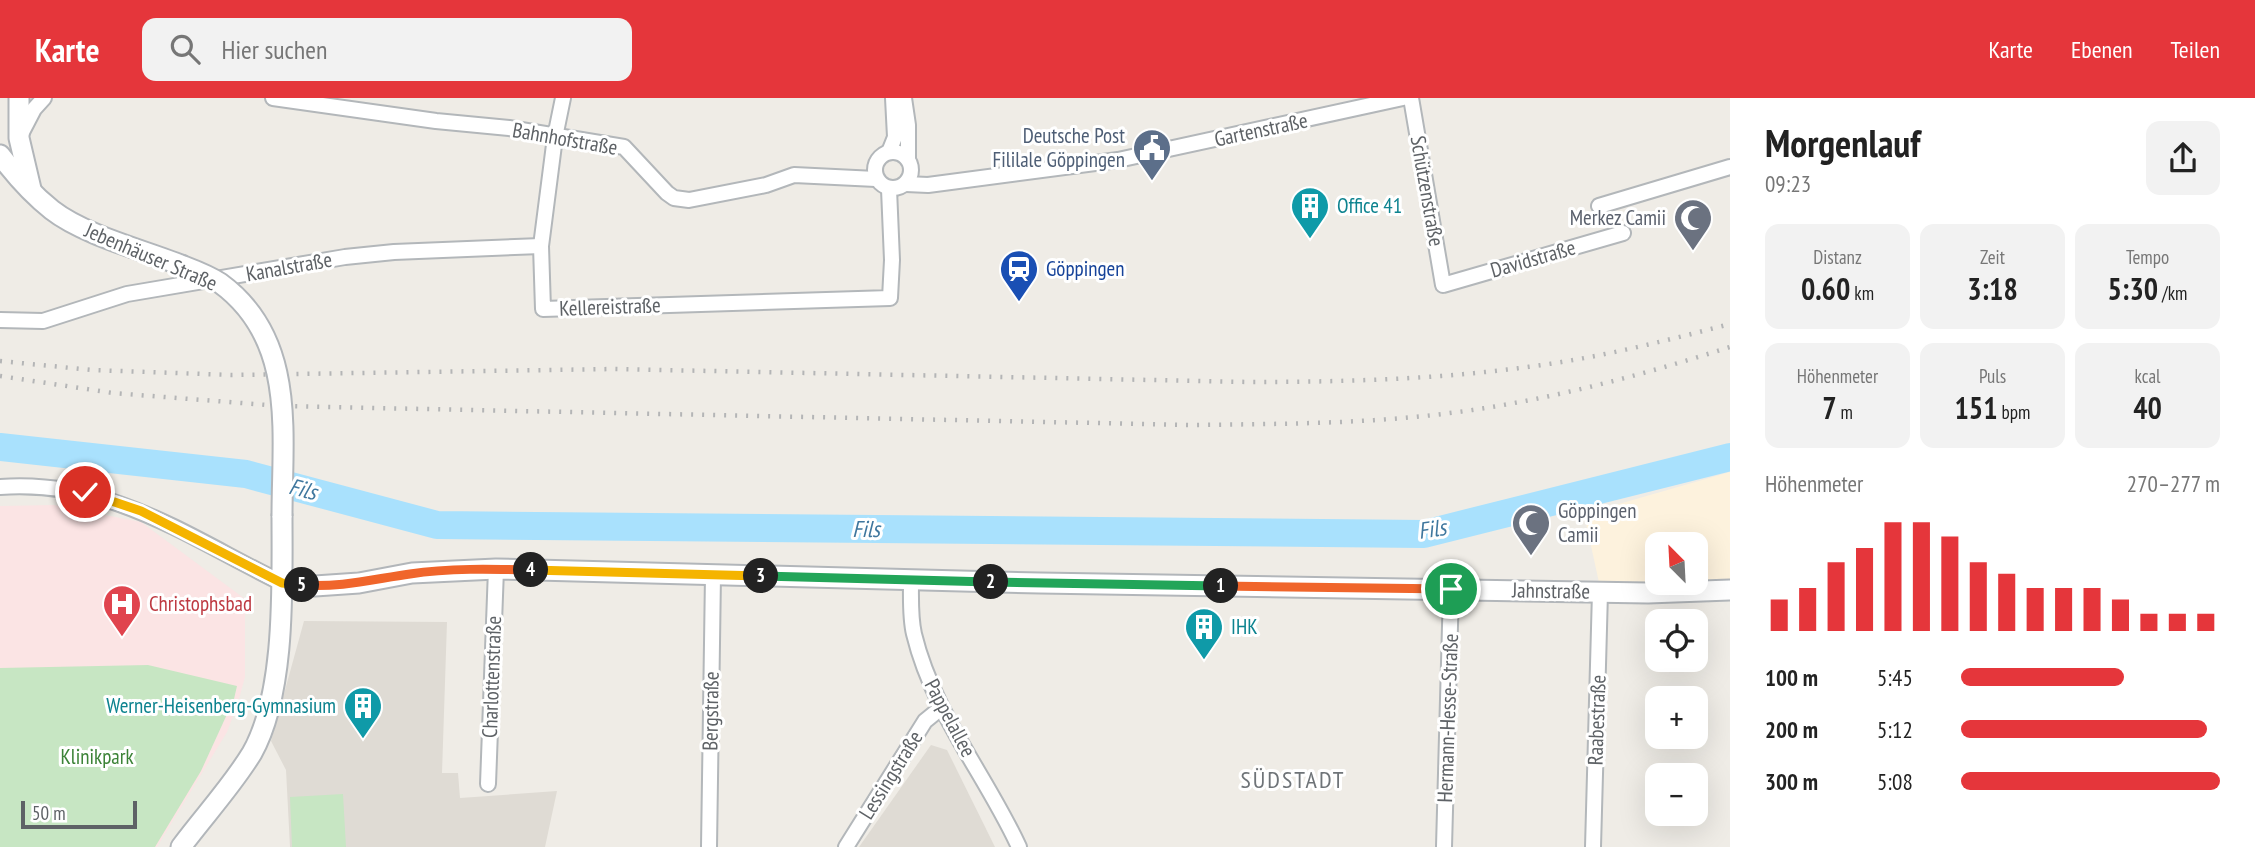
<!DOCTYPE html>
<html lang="de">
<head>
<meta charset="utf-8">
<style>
  body { margin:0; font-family:"PT Sans Narrow",sans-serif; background:#f2f2f2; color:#222; height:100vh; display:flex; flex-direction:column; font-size:26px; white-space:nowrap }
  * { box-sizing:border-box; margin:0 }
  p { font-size:23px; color:#767676 }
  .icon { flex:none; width:38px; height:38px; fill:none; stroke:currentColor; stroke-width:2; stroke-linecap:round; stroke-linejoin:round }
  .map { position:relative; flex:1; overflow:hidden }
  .sheet { display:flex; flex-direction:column; background:#fff; width:525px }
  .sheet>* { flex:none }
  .needle { width:46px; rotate:336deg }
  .tools { position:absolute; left:1645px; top:434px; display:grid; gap:14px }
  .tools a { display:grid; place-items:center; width:63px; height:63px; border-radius:14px; background:#fff; box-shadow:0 7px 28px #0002; font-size:35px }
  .scale { position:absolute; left:21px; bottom:18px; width:116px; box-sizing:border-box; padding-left:7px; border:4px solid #5e6266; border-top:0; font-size:19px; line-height:24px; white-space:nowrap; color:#5e6266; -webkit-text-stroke:5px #fff; paint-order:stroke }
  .pin { position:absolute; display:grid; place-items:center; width:60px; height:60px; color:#fff; margin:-30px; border:4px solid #fff; border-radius:50%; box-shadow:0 2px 7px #0007 }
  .km { position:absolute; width:35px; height:35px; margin:-18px; border-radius:50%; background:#222; color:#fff; font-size:19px; line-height:35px; text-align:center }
  .round { display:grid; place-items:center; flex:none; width:74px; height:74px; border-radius:14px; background:#f2f2f2 }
  .head { display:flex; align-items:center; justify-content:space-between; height:119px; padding:0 35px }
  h1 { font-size:38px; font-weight:800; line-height:52px }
  .figures { display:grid; grid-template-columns:repeat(3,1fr); gap:10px; height:119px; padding:7px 35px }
  .figures div { display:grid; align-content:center; border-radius:14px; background:#f2f2f2; text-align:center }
  .figures b { font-size:30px; font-weight:800 }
  .figures small { font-size:19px; font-weight:400 }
  .figures p { font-size:19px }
  .chart { height:196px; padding:14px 35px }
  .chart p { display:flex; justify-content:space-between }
  .chart svg { width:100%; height:126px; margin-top:7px; stroke:#e5363b; stroke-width:6 }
  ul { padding:0 35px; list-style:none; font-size:23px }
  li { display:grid; grid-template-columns:112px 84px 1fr; align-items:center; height:52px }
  li i { height:18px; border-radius:9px; background:#e5363b }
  header { display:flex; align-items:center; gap:42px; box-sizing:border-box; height:98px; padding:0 35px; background:#e5363b; color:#fff }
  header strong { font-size:33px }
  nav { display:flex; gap:38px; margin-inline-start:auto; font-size:24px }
  .search { width:490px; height:63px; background:#f2f2f2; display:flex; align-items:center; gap:18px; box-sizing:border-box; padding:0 24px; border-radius:14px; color:#767676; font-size:26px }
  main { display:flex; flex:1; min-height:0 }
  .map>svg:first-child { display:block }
  .commercial { fill:#fdf2dd }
  .education { fill:#dfdbd4 }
  .medical { fill:#fbe4e4 }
  .green { fill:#c7e6c3 }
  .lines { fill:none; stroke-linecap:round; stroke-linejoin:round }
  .river { stroke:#a9e1fd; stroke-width:28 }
  .street-casing { stroke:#b3b7ba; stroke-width:18 }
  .secondary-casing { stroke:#b2b6ba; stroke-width:23 }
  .street { stroke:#fff; stroke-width:14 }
  .secondary { stroke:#fff; stroke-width:19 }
  .rail { stroke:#b4b5b6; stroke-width:4.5; stroke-dasharray:2 9; stroke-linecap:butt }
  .secondary-bridge-casing { stroke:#b2b6ba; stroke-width:23; stroke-linecap:butt }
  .secondary-bridge { stroke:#fff; stroke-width:19 }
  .split-1-casing { stroke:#fff; stroke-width:14 }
  .split-2-casing { stroke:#fff; stroke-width:14 }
  .split-3-casing { stroke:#fff; stroke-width:14 }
  .split-4-casing { stroke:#fff; stroke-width:14 }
  .split-5-casing { stroke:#fff; stroke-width:14 }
  .split-6-casing { stroke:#fff; stroke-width:14 }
  .split-1 { stroke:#f0652b; stroke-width:9 }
  .split-2 { stroke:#22a559; stroke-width:9 }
  .split-3 { stroke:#22a559; stroke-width:9 }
  .split-4 { stroke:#f5b400; stroke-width:9 }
  .split-5 { stroke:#f0652b; stroke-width:9 }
  .split-6 { stroke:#f5b400; stroke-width:9 }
  .labels { text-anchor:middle; stroke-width:6; stroke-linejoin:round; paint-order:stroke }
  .street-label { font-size:21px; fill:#5e6266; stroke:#fff }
  .service-label { font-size:21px; fill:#4e5e75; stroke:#fff; text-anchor:end }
  .culture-label { font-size:21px; fill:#0d838f; stroke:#fff; text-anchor:start }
  .worship-label { font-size:21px; fill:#5b616d; stroke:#fff; text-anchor:end }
  .transit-label { font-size:21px; fill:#164399; stroke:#fff; text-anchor:start }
  .health-label { font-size:21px; fill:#be3a42; stroke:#fff; text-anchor:start }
  .park-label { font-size:21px; fill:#3c8337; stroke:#fff }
  .water-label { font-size:23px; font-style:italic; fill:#3f779e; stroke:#fff }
  .quarter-label { font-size:24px; letter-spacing:2px; fill:#6f7478; stroke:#fff }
</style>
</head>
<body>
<header>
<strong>Karte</strong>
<div class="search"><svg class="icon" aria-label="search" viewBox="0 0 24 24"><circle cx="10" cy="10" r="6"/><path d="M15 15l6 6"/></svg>Hier suchen</div>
<nav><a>Karte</a><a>Ebenen</a><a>Teilen</a></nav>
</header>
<main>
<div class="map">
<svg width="1730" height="749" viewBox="0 0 1730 749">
  <rect width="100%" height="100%" fill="#efece6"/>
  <path class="commercial" d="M1730 374V483L1696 484V446H1657V485H1688L1600 489 1584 416Z"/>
  <g class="education">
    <path d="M304 523 447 524 442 675H458L460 700 557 693 545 749H290L286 672 271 643Z"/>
    <path d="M931 647 947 652 995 749H859Z"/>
  </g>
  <path class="medical" d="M54 407 141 424 245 501V579L237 608 227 634 157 749H0V408Z"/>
  <g class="green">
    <path d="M148 567 237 588 234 601 201 673 155 749H0V570Z"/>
    <path d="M343 696 346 749H292L290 699Z"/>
  </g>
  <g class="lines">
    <path class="river" d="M0 349 246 376 437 427 1424 436 1730 359"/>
    <defs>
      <g id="street">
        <path d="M273 0 436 23 509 30 624 49 667 95 674 100 689 102 766 87 794 77 876 81"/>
        <path d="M563 0 555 39 541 148 543 211 890 200 892 162 889 91"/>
        <path d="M904 0 908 27V61"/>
        <path d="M1411 0 1443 187 1623 135"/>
        <path d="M21 36 34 11 44 0"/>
        <circle cx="893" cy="72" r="18"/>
        <path d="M889 54 895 39 893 0"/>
        <path d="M906 86 928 87 1118 62 1403 0"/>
        <path d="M1599 108 1730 69"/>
        <path d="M0 222 43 223 127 196 345 159 394 154 541 148"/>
        <path d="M0 389C110 381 188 439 282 485"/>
        <path d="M911 482C911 500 910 519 914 536 933 615 986 677 1019 749"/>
        <path d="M488 686 496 471"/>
        <path d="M709 749 713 477"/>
        <path d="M846 749 925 623 941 610"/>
        <path d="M1444 749 1451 491"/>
        <path d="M1593 749 1600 494"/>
      </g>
      <g id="secondary">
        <path d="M19 0V40L31 91"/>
        <path d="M0 57C15 77 33 97 52 112 84 137 143 152 181 167"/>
        <path d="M282 485 315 488 359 485 412 475 496 471 1040 485 1648 495 1730 492"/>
        <path d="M181 749C204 718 232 688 252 655 286 595 282 487 282 418"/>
      </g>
    </defs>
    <use href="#street" class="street-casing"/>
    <use href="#secondary" class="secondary-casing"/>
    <use href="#street" class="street"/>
    <use href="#secondary" class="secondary"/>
    <g class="rail">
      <path d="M0 263 92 272 232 277 613 271 1249 284C1363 284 1478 280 1590 259 1637 250 1684 238 1730 226"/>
      <path d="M0 278 113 295 280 308 1191 327C1266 326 1340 326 1414 319 1522 309 1627 282 1730 249"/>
    </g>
    <defs>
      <path id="secondary-bridge" d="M181 167C194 172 208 177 220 185 297 241 282 335 282 418"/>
    </defs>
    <use href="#secondary-bridge" class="secondary-bridge-casing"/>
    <use href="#secondary-bridge" class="secondary-bridge"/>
  </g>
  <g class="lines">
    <defs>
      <path id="split-1" d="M1221 488 1451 491"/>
      <path id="split-2" d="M991 484 1221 488"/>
      <path id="split-3" d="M761 478 991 484"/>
      <path id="split-4" d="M531 472 761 478"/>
      <path id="split-5" d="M302 487C339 490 374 481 410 476 449 470 491 471 531 472"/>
      <path id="split-6" d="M85 394 141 413 282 485 302 487"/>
    </defs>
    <use href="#split-1" class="split-1-casing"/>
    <use href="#split-2" class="split-2-casing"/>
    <use href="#split-3" class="split-3-casing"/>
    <use href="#split-4" class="split-4-casing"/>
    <use href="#split-5" class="split-5-casing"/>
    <use href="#split-6" class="split-6-casing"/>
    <use href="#split-1" class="split-1"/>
    <use href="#split-2" class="split-2"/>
    <use href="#split-3" class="split-3"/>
    <use href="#split-4" class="split-4"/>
    <use href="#split-5" class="split-5"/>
    <use href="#split-6" class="split-6"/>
  </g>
  <defs>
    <symbol id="civic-pin" viewBox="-11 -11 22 30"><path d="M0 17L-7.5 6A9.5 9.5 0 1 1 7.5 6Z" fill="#5c6f8a" stroke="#fff"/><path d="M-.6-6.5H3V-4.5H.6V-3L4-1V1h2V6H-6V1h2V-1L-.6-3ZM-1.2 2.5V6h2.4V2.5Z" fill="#fff"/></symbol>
    <symbol id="building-pin" viewBox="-11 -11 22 30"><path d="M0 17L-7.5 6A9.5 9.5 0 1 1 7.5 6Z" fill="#0f9aa8" stroke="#fff"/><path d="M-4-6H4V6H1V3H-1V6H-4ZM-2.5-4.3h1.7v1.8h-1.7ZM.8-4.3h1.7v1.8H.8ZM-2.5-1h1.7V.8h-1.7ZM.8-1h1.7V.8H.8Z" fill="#fff"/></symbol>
    <symbol id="mosque-pin" viewBox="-11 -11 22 30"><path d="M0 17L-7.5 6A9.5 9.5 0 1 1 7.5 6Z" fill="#6b7280" stroke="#fff"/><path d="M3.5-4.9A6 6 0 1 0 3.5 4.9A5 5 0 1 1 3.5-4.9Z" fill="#fff"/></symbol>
    <symbol id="station-pin" viewBox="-11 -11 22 30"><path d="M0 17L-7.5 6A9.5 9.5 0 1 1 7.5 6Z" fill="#1a4fb4" stroke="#fff"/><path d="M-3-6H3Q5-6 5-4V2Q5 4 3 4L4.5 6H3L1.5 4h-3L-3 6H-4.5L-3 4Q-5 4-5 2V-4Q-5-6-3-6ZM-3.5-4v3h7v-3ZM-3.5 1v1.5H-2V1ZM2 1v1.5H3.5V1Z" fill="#fff"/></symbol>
    <symbol id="hospital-pin" viewBox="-11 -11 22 30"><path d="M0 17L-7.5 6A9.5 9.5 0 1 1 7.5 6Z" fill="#e0444e" stroke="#fff"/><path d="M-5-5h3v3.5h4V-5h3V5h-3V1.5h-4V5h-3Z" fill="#fff"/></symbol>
  </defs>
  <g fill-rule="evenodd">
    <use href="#civic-pin" x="1130" y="28" width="44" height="60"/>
    <use href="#building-pin" x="1288" y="86" width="44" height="60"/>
    <use href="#mosque-pin" x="1671" y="98" width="44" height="60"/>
    <use href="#station-pin" x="997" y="149" width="44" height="60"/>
    <use href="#mosque-pin" x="1509" y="403" width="44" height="60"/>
    <use href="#hospital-pin" x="100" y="484" width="44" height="60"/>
    <use href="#building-pin" x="1182" y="507" width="44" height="60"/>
    <use href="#building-pin" x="341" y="586" width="44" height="60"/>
  </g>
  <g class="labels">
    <g class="street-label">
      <text transform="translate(1261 32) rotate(-12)" y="7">Gartenstraße</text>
      <text transform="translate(565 41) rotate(10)" y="7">Bahnhofstraße</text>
      <text transform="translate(1427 93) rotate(80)" y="7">Schützenstraße</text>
      <text transform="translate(151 159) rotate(23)" y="7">Jebenhäuser Straße</text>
      <text transform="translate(1533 161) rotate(-16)" y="7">Davidstraße</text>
      <text transform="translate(289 169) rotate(-10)" y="7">Kanalstraße</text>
      <text transform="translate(610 209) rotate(-2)" y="7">Kellereistraße</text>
      <text transform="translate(1551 493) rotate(1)" y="7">Jahnstraße</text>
      <text transform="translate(492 579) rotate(-88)" y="7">Charlottenstraße</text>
      <text transform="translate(711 613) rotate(-89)" y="7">Bergstraße</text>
      <text transform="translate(950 620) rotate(62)" y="7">Pappelallee</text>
      <text transform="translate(1448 620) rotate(-88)" y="7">Hermann-Hesse-Straße</text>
      <text transform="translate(1597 622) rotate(-88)" y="7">Raabestraße</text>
      <text transform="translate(891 677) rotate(-58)" y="7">Lessingstraße</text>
    </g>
    <g class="service-label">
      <text x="1125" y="45">Deutsche Post<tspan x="1125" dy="24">Fililale Göppingen</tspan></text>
    </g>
    <g class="culture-label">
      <text x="1337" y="115">Office 41</text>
      <text x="1231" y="536">IHK</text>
      <text x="336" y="615" text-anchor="end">Werner-Heisenberg-Gymnasium</text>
    </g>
    <g class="worship-label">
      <text x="1666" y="127">Merkez Camii</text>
      <text x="1558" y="420" text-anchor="start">Göppingen<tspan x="1558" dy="24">Camii</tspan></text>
    </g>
    <g class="transit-label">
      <text x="1046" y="178">Göppingen</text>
    </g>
    <g class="health-label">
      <text x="149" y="513">Christophsbad</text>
    </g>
    <g class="park-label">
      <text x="97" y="666">Klinikpark</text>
    </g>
    <g class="water-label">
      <text transform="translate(303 391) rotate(15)" y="8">Fils</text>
      <text x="866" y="439">Fils</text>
      <text transform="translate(1432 431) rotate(-9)" y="8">Fils</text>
    </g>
    <g class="quarter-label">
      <text x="1293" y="690">SÜDSTADT</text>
    </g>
  </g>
</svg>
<div class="tools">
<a><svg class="needle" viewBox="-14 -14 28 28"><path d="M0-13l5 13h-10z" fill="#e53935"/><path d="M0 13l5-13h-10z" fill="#767676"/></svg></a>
<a><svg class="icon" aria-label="locate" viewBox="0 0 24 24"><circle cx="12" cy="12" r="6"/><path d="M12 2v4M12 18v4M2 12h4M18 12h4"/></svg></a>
<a>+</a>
<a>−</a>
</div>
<div class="scale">50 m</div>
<div class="pin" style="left:1451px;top:491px;background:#1e9e55"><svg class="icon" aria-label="arrive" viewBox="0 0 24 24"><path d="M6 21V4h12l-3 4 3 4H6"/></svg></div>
<div class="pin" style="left:85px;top:394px;background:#d93025"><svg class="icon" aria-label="check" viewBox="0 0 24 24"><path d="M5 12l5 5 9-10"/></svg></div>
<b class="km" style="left:1221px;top:488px">1</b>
<b class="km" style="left:991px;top:484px">2</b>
<b class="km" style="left:761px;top:478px">3</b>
<b class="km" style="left:531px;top:472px">4</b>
<b class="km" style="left:302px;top:487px">5</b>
</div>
<section class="sheet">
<div class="head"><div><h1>Morgenlauf</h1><p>09:23</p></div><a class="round"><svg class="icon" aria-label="share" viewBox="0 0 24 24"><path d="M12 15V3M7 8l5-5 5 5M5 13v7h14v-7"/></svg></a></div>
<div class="figures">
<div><p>Distanz</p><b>0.60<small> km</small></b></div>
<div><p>Zeit</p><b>3:18</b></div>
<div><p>Tempo</p><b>5:30<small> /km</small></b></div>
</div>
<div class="figures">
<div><p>Höhenmeter</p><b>7<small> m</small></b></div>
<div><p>Puls</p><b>151<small> bpm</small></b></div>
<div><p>kcal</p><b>40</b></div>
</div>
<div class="chart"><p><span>Höhenmeter</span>270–277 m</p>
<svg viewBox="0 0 160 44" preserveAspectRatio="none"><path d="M5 44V33M15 44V29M25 44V20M35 44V15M45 44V6M55 44V6M65 44V11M75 44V20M85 44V24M95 44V29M105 44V29M115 44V29M125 44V33M135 44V38M145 44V38M155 44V38"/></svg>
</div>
<ul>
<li><b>100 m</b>5:45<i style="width:63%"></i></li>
<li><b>200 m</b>5:12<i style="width:95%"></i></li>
<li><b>300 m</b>5:08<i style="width:100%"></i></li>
</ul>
</section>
</main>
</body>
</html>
